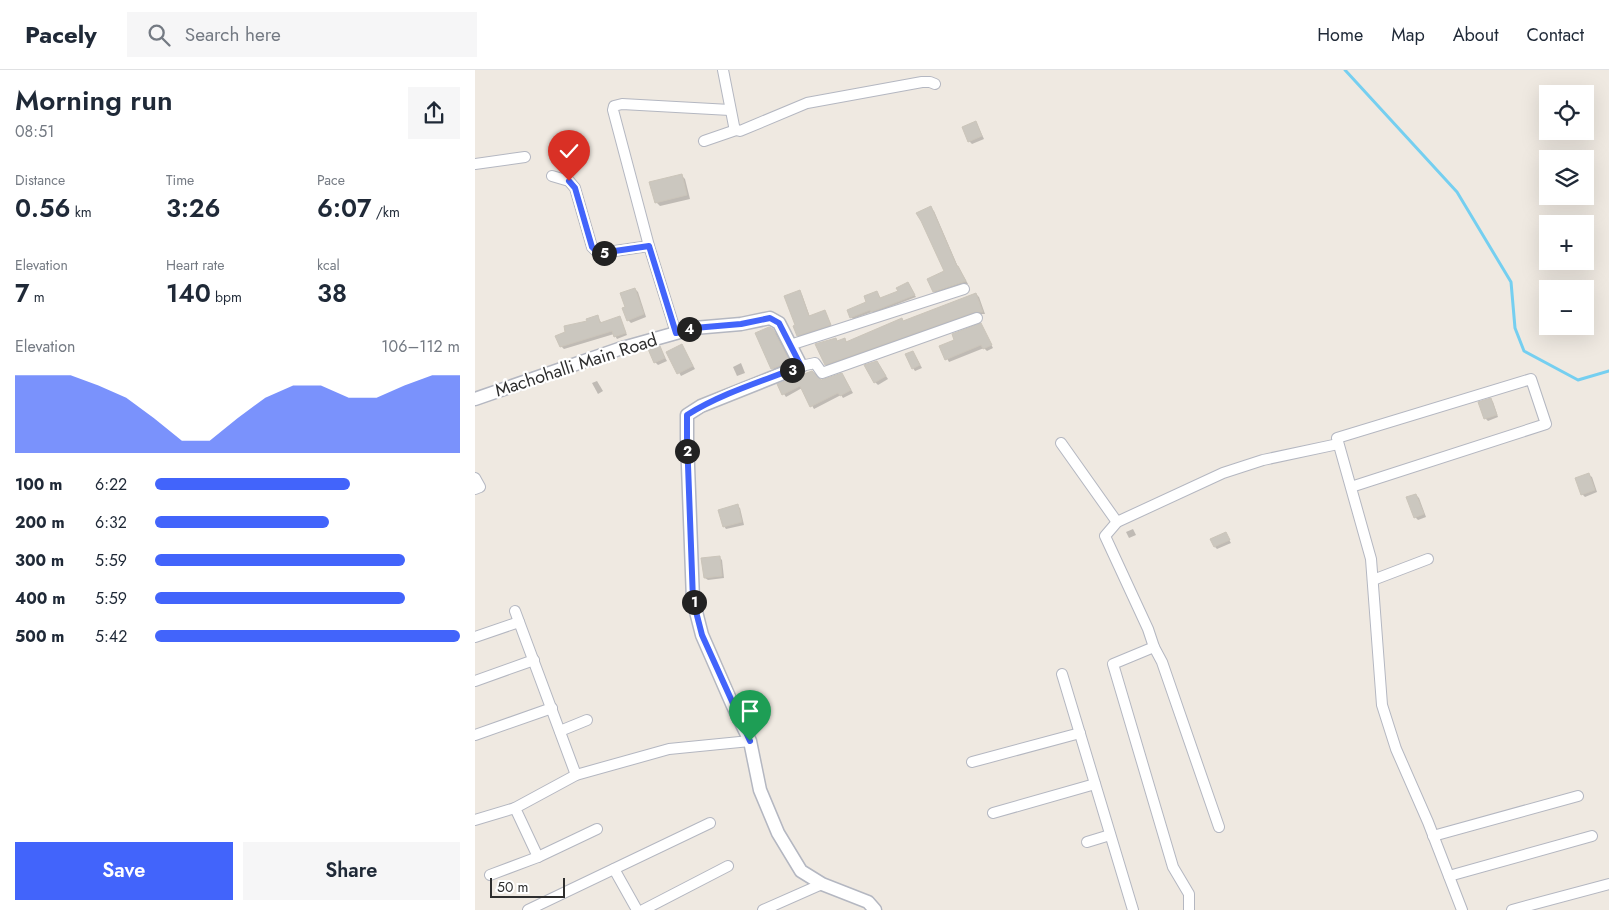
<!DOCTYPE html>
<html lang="en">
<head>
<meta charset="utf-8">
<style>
  body { margin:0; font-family:Jost,sans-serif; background:#f6f6f7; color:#1f2937; height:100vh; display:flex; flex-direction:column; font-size:19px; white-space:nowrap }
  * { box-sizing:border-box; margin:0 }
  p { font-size:16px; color:#747a83 }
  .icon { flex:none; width:28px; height:28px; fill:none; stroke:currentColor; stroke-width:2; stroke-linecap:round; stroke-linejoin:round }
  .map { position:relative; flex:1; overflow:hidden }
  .drawer { display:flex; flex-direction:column; background:#fff; width:475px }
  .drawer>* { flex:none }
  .tools { position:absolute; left:1064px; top:15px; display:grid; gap:10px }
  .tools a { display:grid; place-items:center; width:55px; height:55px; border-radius:0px; background:#fff; box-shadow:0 5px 20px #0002; font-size:25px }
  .scale { position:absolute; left:15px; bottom:12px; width:75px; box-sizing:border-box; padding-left:5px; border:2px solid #2e2e2e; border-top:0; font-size:14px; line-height:18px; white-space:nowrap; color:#2e2e2e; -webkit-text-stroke:4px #fff; paint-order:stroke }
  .pin { position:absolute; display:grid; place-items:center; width:42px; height:42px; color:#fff; margin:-51px -21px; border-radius:50% 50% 50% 0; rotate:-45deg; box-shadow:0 0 5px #0007 }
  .pin .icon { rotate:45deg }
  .km { position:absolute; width:25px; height:25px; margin:-12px; border-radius:50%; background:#222; color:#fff; font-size:14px; line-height:25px; text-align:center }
  .round { display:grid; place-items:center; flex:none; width:52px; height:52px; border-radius:0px; background:#f6f6f7 }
  .overview { display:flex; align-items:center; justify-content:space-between; height:85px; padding:0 15px }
  h1 { font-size:28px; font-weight:600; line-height:38px }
  .metrics { display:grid; grid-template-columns:repeat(3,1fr); gap:8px; height:85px; padding:5px 15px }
  .metrics div { display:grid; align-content:center }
  .metrics b { font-size:25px; font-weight:600 }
  .metrics small { font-size:14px; font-weight:400 }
  .metrics p { font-size:14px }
  .chart { height:140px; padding:10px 15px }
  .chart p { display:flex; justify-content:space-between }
  .chart svg { width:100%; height:90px; margin-top:5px; fill:#4264fb; opacity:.7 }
  .action { display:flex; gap:10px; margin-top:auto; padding:10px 15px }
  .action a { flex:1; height:58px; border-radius:0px; background:#4264fb; color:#fff; font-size:20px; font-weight:600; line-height:58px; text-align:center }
  .action a+a { background:#f6f6f7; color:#1f2937 }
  ul { padding:0 15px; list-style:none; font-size:16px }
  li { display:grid; grid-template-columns:80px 60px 1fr; align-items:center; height:38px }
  li i { height:12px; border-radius:6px; background:#4264fb }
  header { display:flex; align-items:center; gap:30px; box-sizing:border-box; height:70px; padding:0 25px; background:#fff; border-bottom:1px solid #e0e1e3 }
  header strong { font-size:24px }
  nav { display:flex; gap:28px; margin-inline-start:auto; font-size:18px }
  .search { width:350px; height:45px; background:#f6f6f7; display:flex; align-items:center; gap:12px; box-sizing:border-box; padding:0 18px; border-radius:0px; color:#747a83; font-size:19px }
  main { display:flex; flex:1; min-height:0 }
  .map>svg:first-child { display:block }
  .shadow { fill:#0003 }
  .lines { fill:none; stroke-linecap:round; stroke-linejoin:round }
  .stream { stroke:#75cff0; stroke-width:3 }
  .building { fill:#cbc7bf; stroke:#cbc5ba }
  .minor-casing { stroke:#b4b7c1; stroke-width:12 }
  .tertiary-casing { stroke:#b4b7c1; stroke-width:15 }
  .minor { stroke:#fff; stroke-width:10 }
  .tertiary { stroke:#fff; stroke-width:12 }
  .route-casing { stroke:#fff; stroke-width:10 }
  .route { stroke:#4264fb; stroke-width:6 }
  .labels { text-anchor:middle; stroke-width:4.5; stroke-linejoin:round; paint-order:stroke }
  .street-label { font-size:18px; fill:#2e2e2e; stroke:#fff }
</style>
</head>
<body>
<header>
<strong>Pacely</strong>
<div class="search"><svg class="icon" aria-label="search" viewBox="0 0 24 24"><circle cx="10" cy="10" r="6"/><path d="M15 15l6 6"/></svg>Search here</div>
<nav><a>Home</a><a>Map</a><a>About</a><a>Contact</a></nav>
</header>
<main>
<section class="drawer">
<div class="overview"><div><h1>Morning run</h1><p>08:51</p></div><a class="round"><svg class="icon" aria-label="share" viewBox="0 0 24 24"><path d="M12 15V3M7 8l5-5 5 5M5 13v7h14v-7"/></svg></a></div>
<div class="metrics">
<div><p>Distance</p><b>0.56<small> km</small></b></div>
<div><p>Time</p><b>3:26</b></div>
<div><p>Pace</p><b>6:07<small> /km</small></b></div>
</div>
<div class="metrics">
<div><p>Elevation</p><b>7<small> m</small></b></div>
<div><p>Heart rate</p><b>140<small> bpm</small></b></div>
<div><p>kcal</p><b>38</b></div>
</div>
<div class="chart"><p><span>Elevation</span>106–112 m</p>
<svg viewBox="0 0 160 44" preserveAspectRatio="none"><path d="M0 44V6L10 6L20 6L30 11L40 17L50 27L60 38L70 38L80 27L90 17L100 11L110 11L120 17L130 17L140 11L150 6L160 6V44z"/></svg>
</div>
<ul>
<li><b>100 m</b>6:22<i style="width:64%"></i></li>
<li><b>200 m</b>6:32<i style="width:57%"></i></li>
<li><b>300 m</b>5:59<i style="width:82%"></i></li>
<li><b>400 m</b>5:59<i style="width:82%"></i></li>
<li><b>500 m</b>5:42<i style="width:100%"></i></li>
</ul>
<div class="action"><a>Save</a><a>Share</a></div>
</section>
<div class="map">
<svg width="1134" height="840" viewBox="0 0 1134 840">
  <rect width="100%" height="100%" fill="#efe9e1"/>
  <g class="shadow">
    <path d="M501 52 509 69 497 74 494 71Z"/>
    <path d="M206 105 210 109 215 129 185 136 181 132Z"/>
    <path d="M455 138 459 141 483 197 493 214 462 225 459 221 471 202Z"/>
    <path d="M433 213 441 227 399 243 397 242 378 249 376 247 393 233 401 222 406 229 424 222Z"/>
    <path d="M160 219 163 222 171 247 156 253 153 250 151 238Z"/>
    <path d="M324 222 327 225 335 247 349 242 357 257 326 267 323 265 321 256Z"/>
    <path d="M501 224 504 227 510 244H503L354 297 351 294 360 269 363 272 370 270 373 273Z"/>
    <path d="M123 247 127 254 145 248 152 265 142 269 139 264 89 279 86 276 114 252Z"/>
    <path d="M506 255 518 278 512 281 509 278 474 292 466 277 481 270Z"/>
    <path d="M297 260 302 264 318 296 301 302 298 298Z"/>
    <path d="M207 276 220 299 206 306 193 283Z"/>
    <path d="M184 277 192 291 183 295 180 292Z"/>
    <path d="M438 282 447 298 440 301 438 298Z"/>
    <path d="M402 292 413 309 403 315 400 312Z"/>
    <path d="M266 293 270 303 262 306 258 297Z"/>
    <path d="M367 304 378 323 368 328 366 325 339 339 327 318 311 327 303 315 345 311Z"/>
    <path d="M122 311 128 321 123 324 117 313Z"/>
    <path d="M1016 330 1018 332 1023 347 1013 351 1010 348Z"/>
    <path d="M1114 405 1117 407 1122 422 1110 427 1107 424Z"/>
    <path d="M941 425 944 428 951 447 943 450 940 447Z"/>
    <path d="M262 436 265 438 269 455 251 459 249 456Z"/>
    <path d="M658 459 661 465 654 468 651 462Z"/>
    <path d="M750 463 756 473 742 479 740 477Z"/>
    <path d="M244 487 247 490 249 508 233 510 230 508Z"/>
  </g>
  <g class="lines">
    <path class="stream" d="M870 0 982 122 1036 212 1040 258 1049 281 1103 310 1134 301"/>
  </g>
  <g class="building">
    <path d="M501 51 507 66 493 72 487 57Z"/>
    <path d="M207 104 212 125 180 133 174 112Z"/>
    <path d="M456 136 482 196H483L491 211 458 222 452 209 469 201 446 151 441 143Z"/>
    <path d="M433 212 440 225 407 238 396 242 395 240 375 248 372 240 391 232 389 226 402 221 405 228 423 221 421 218Z"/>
    <path d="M160 218 169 244 152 251 147 238 150 237 145 223Z"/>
    <path d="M325 220 334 246 350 240 356 255 322 266 318 256 320 255 309 226Z"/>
    <path d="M501 223 508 242H500L350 295 340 274 361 268 362 271 370 268 371 272 427 248 428 251Z"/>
    <path d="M123 245 125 253 145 246 151 263 139 267 137 261 85 277 80 266 90 262 89 256 112 251 111 249Z"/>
    <path d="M506 253 517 275 508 279 506 275 470 290 464 276 479 270 477 264Z"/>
    <path d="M294 257 298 259 315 292 296 299 280 263Z"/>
    <path d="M207 274 218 296 202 304 191 282Z"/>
    <path d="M185 276 190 288 179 293 173 279Z"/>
    <path d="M438 281 445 295 437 299 430 284Z"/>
    <path d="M402 291 411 306 399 313 389 295Z"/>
    <path d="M337 301 346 310 367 303 376 320 365 326 363 323 335 337 325 316 307 325 302 314Z"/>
    <path d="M1016 328 1022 345 1009 349 1003 332Z"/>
    <path d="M1114 403 1120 420 1106 425 1100 408Z"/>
    <path d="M941 424 949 444 939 448 931 427Z"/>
    <path d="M263 434 267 452 248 457 243 440Z"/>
    <path d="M751 462 755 470 739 477 735 469Z"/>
    <path d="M245 486 247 506 229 508 226 488Z"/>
  </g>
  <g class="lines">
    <defs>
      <g id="minor">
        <path d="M248 0 259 56 261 60 265 61 332 33 447 12H455L460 14"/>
        <path d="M229 71 261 60"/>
        <path d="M0 94 50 87"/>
        <path d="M77 106 94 111 100 118 117 177 122 182H133L174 176"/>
        <path d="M201 263 174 176 138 40 139 36 147 34 255 40"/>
        <path d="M315 275 489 219"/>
        <path d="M326 296 340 293 347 303 502 248"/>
        <path d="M586 373 642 452"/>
        <path d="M0 408 5 417 0 419"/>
        <path d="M876 417 1071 354 1056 309 862 368 896 489 907 635 921 679 953 752 987 840"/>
        <path d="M898 510 953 489"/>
        <path d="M40 541 101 705"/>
        <path d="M0 567 44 552"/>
        <path d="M679 577 638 594 698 797 714 824V840"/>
        <path d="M587 604 658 840"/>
        <path d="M0 611 59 590"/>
        <path d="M85 661 112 650"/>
        <path d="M0 665 77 638"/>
        <path d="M497 692 605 663"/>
        <path d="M518 743 620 714"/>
        <path d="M0 750 40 738"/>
        <path d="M744 757 687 592 679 577 673 559 630 466 642 452 748 403 788 390 863 374"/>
        <path d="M958 766 1103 726"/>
        <path d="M612 772 635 765"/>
        <path d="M63 787 40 738 101 705 194 679 275 671"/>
        <path d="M139 799 162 840"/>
        <path d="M15 805 63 787 122 759"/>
        <path d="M974 806 1117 766"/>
        <path d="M53 840 235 753"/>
        <path d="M168 840 253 796"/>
        <path d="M288 840 347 814"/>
        <path d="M1037 840 1134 814"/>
      </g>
      <path id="tertiary" d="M0 329 144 279 219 258 266 254 295 248 304 253 326 296 226 336 212 345V369L218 530 227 565 258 636 275 671 285 720 303 763 326 801 347 814 393 832 400 840"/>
    </defs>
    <use href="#minor" class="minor-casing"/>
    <use href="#tertiary" class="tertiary-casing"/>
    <use href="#minor" class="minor"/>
    <use href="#tertiary" class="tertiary"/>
  </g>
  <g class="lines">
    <defs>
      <path id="route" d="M94 111 100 118 117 177 122 182H133L174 176 201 263 219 258 266 254 295 248 304 253 326 296C288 311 247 323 212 345V368L218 530 227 565 275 671"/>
    </defs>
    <use href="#route" class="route-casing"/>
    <use href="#route" class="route"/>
  </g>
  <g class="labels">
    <g class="street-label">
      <text transform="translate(101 295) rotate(-18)" y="6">Machohalli Main Road</text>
    </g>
  </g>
</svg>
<div class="tools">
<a><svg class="icon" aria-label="locate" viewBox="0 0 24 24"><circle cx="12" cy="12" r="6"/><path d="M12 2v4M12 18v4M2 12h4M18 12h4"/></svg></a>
<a><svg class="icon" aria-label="layers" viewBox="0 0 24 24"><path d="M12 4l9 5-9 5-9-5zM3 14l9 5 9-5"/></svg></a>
<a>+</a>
<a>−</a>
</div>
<div class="scale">50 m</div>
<div class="pin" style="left:275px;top:671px;background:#1e9e55"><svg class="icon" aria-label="arrive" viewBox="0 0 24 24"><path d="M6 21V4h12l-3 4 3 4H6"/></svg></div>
<div class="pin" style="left:94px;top:111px;background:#d93025"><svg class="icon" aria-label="check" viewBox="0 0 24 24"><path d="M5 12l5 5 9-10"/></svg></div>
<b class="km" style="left:219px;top:532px">1</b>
<b class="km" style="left:212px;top:381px">2</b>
<b class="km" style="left:317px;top:300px">3</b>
<b class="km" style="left:214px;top:259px">4</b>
<b class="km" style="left:129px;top:183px">5</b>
</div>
</main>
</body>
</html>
